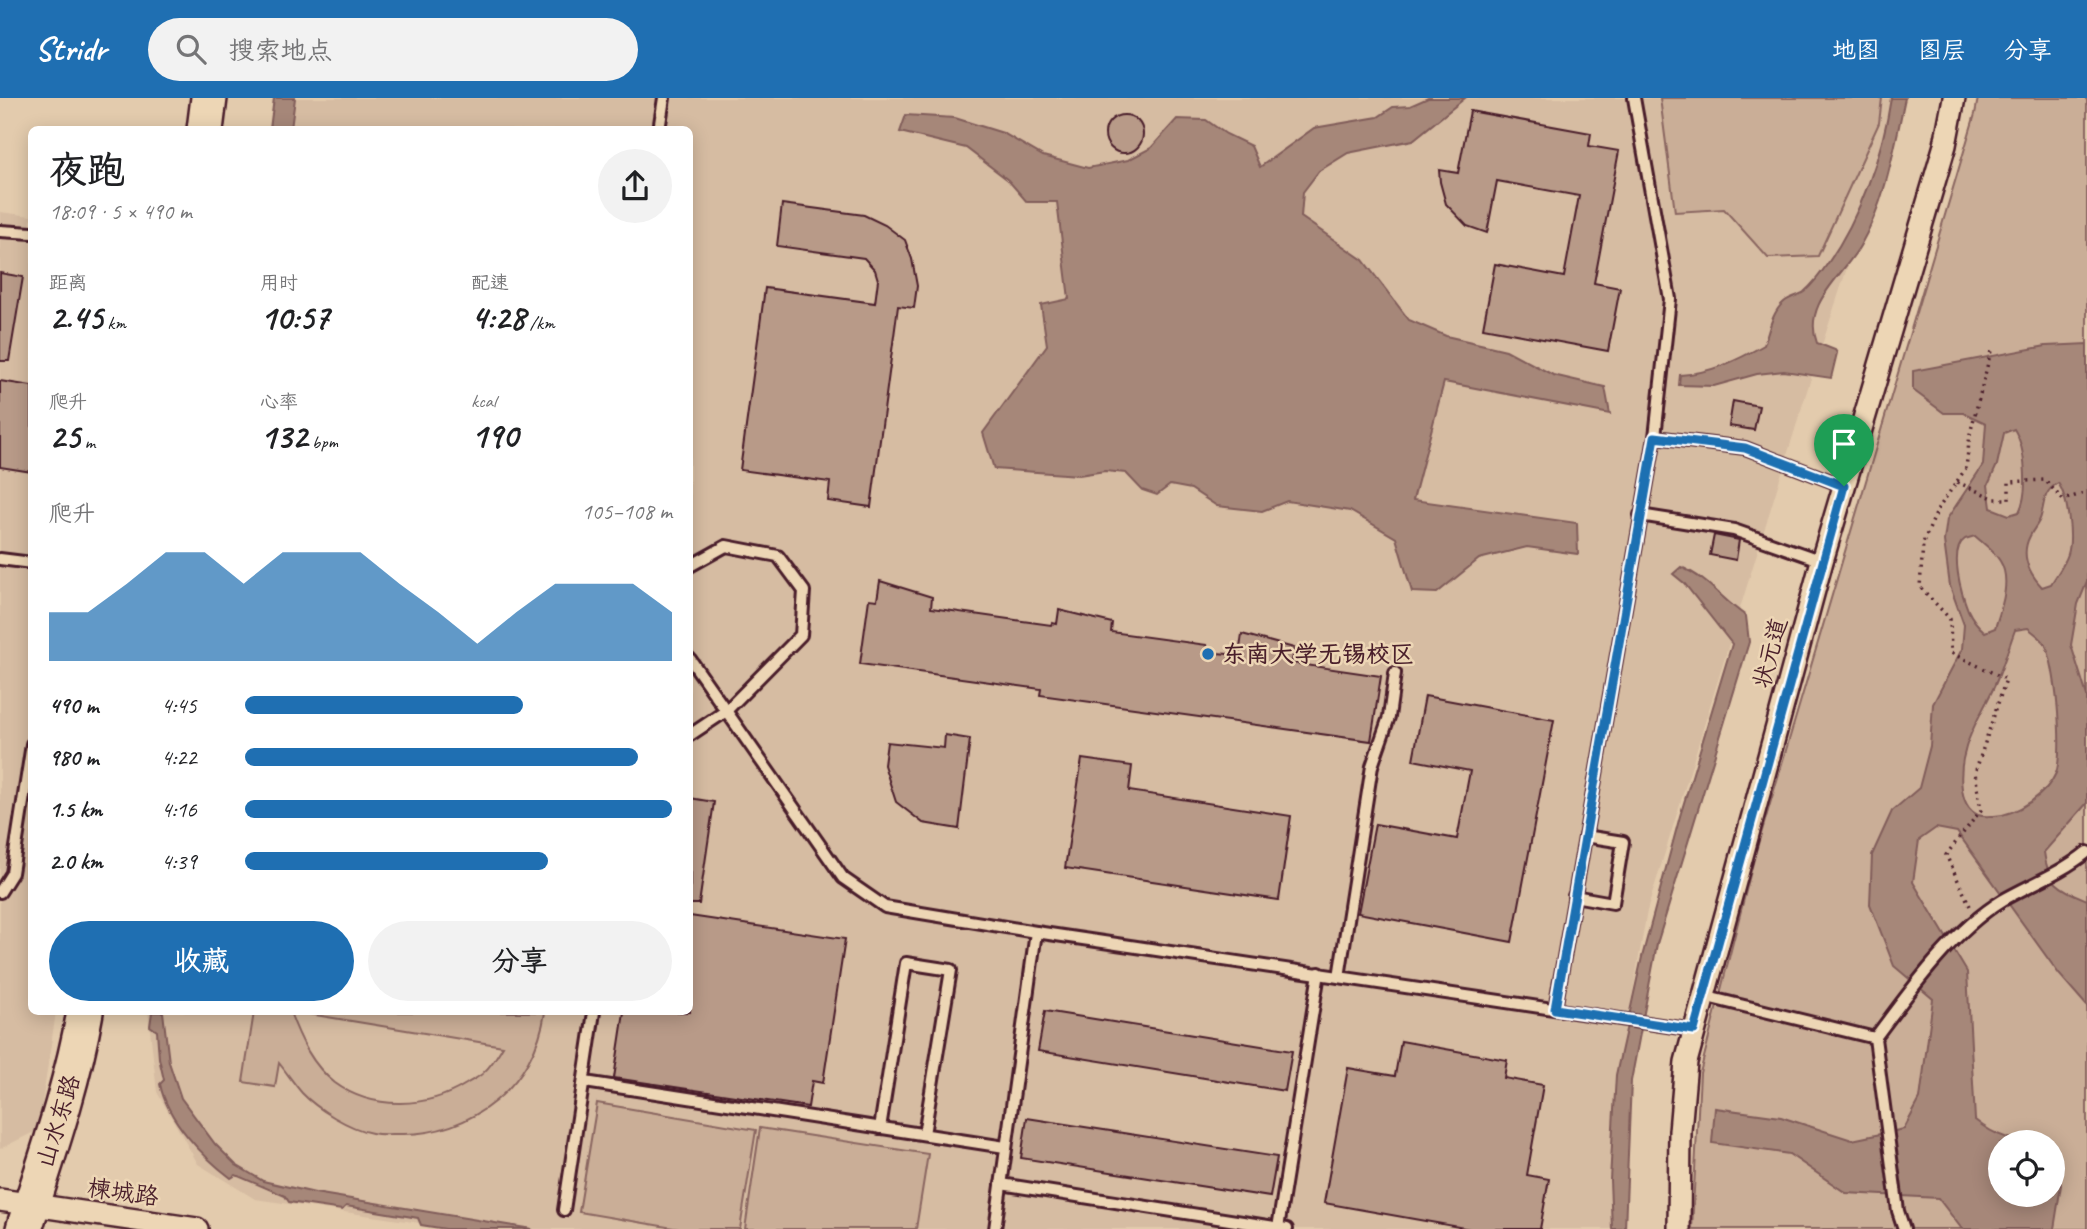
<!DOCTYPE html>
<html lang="zh">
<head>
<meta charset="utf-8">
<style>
  body { margin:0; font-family:Caveat,"LXGW WenKai TC",sans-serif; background:#f2f2f2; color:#202124; height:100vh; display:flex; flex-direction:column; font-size:26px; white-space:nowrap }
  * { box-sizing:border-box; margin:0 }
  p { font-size:23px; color:#757577 }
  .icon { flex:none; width:38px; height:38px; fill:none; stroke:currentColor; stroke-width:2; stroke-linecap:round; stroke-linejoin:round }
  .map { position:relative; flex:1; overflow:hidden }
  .details { position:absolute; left:28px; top:28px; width:665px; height:889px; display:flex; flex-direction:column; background:#fff; border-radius:10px; box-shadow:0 4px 18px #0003 }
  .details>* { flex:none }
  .buttons { position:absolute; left:1988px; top:1032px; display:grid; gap:14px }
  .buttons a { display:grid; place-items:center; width:77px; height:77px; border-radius:50%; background:#fff; box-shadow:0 4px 18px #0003; font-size:35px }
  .pin { position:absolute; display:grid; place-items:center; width:60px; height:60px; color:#fff; margin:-72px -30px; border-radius:50% 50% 50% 0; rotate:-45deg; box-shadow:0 0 7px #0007 }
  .pin .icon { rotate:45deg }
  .round { display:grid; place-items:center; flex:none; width:74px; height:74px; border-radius:37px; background:#f2f2f2 }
  .overview { display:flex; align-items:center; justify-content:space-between; height:119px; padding:0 21px }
  h1 { font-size:38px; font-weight:700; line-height:52px }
  .figures { display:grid; grid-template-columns:repeat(3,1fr); gap:10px; height:119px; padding:7px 21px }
  .figures div { display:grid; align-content:center }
  .figures b { font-size:35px; font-weight:700 }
  .figures small { font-size:19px; font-weight:400 }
  .figures p { font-size:19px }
  .chart { height:196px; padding:14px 21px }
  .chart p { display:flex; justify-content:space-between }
  .chart svg { width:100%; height:126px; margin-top:7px; fill:#1f6fb2; opacity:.7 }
  .action { display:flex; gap:14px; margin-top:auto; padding:14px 21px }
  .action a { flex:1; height:80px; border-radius:42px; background:#1f6fb2; color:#fff; font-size:28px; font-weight:700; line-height:80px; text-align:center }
  .action a+a { background:#f2f2f2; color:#202124 }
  ul { padding:0 21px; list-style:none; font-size:23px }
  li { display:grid; grid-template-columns:112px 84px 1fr; align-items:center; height:52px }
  li i { height:18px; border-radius:9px; background:#1f6fb2 }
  header { display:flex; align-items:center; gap:42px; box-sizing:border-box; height:98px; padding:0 35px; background:#1f6fb2; color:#fff }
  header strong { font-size:33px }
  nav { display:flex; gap:38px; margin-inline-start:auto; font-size:24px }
  .search { width:490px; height:63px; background:#f2f2f2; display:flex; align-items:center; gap:18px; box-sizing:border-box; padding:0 24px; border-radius:38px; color:#757577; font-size:26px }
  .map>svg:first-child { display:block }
  .built { fill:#d6bca2 }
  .green { fill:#caae97; stroke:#8a6661; stroke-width:2; fill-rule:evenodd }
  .water { fill:#a68779; stroke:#815d5a; stroke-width:2; fill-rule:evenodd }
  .building { fill:#b89a88; stroke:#4a1f2b; stroke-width:2 }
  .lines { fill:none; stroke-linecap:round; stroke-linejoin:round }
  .service-casing { stroke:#4a1f2b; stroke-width:16 }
  .minor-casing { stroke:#4a1f2b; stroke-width:26 }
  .trunk-casing { stroke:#4a1f2b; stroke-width:40 }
  .path { stroke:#4a1f2b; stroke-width:3.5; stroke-dasharray:2 5; stroke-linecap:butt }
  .service { stroke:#edd6b5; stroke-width:10 }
  .minor { stroke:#edd6b5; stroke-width:21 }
  .trunk { stroke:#edd6b5; stroke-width:35 }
  .route-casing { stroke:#fff; stroke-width:14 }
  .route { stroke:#1f6fb2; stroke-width:9 }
  .poi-dot { fill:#1f6fb2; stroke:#edd6b5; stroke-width:2.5 }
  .labels { text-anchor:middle; stroke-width:5; stroke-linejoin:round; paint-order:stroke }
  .street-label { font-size:24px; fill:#4a1f2b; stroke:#edd6b5 }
  .poi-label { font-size:24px; font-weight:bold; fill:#4a1f2b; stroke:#edd6b5; text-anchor:start }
</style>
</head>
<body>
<header>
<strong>Stridr</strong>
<div class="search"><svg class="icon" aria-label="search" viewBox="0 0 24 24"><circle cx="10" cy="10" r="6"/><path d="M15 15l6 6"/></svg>搜索地点</div>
<nav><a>地图</a><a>图层</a><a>分享</a></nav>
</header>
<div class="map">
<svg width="2087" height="1131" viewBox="0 0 2087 1131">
  <rect width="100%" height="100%" fill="#e3cbad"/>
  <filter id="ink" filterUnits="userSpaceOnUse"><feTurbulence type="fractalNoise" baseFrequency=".0143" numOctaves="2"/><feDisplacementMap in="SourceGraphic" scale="14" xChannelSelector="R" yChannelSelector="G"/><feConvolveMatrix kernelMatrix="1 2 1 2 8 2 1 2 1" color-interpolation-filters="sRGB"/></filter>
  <g filter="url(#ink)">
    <g class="built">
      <path d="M284 0H1897L1865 115 1805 299 1647 813 1620 967 1616 1131H461L255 1101 198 1066 157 994 148 914H690V32L279 31Z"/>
      <path d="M0 114 31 118 32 914H56L38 1032 0 1051Z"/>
    </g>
    <g class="green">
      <path d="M1660 0H1882L1879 25 1818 158 1768 160 1724 111 1675 114Z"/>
      <path d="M1978 0H2087V1131H1692L1700 975 1756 753 1975 16ZM2000 1045H2053V1097H2000Z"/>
      <path d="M254 914H290C300 941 312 967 335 985 373 1013 428 1010 466 986 472 982 480 979 484 974 492 967 498 956 503 948L297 914H545C535 986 472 1038 399 1036 390 1036 380 1037 372 1035 350 1031 317 1011 302 995 294 986 287 975 279 965L275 989 243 984Z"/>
      <path d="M597 1005 756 1032 740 1131H679L579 1114Z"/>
      <path d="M760 1030 928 1056 916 1131H745Z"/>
    </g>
    <g class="water">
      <path d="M274 0H295L291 31H270Z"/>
      <path d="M1428 0H1465L1413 42 1348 55 1319 73 1303 94 1301 119 1363 162 1409 222 1446 238 1506 252 1553 277 1605 289 1610 316 1444 284 1413 402 1577 425 1578 456 1527 449 1479 461 1437 495 1412 494 1396 440 1350 413 1287 403 1262 413 1217 408 1191 391 1170 387 1157 397 1142 392 1126 375 1105 373 1079 377 994 371 983 335 1047 247 1041 207 1069 201 1057 104H1027L1008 82 966 50 900 34 906 17 955 20 1003 35 1043 58 1088 70 1128 62 1151 50 1177 21 1206 22 1226 36 1251 48 1260 69 1314 30 1378 19 1393 9 1410 8Z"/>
      <path d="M1891 0H1905C1894 50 1886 103 1860 148 1842 179 1802 206 1817 245L1835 252 1837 255 1831 280 1784 273 1757 276 1714 288 1679 287 1680 277C1711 275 1738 262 1764 247 1769 233 1772 214 1784 204 1790 199 1798 198 1804 194 1812 187 1822 174 1828 165 1860 119 1883 55 1891 0Z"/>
      <path d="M2087 246V484L2078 506 2071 547 2087 598V705L2044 754C2048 786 2059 790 2087 802V908L2059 876 1957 734 1936 730 1919 742 1913 784 1967 874 1975 1022C1997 1040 2013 1042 2040 1045H2000V1097H2053V1046L2061 1087 2054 1131H1962L1938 1100 1846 1095 1789 1056 1712 1045 1715 1010 1781 1019 1852 1042 1904 1031 1920 1001 1933 901 1894 868 1870 806 1872 757 1892 713 1919 690 1930 648 1933 606 1962 551 1964 527 1950 488 1944 443 1947 421 1983 367 1986 325 1964 315H1944L1913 292V273L2046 248ZM2014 331C2026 350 2029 395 2019 414L2009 417 1991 410 1988 387 1997 367 2004 335ZM2058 385C2068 399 2073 439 2068 456 2065 466 2057 476 2051 486L2042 489C2029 475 2020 457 2030 438 2033 431 2039 426 2041 418 2045 403 2043 394 2058 385ZM1975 438C1984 446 1994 453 2000 463 2012 482 2001 511 1995 530L1985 534C1978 528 1972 521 1968 512 1962 497 1948 452 1965 441 1965 441 1975 438 1975 438ZM2028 530C2033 534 2040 539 2044 544 2056 562 2064 655 2056 675 2047 696 2017 717 1994 718 1989 718 1983 719 1978 717 1956 707 1960 668 1966 649 1973 626 1988 604 1997 582 2004 565 2009 548 2015 532Z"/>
      <path d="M1681 469C1708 480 1722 502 1746 518L1749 544 1657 846 1631 983 1625 1131H1612L1610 1082 1616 977 1642 859 1680 718 1732 546 1684 485 1673 476Z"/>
      <path d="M152 914H163L169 964 181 1000 215 1046 236 1067 263 1083 315 1095 532 1131H446L421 1127 418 1120 346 1108 342 1112 289 1104 285 1098 236 1077 231 1080C203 1059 167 1022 160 986L164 982 159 960 157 933 150 928Z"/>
    </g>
    <g class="building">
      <path d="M1470 13 1591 35 1589 48 1619 53 1594 185 1620 190 1608 253 1483 230 1495 166 1564 179 1579 98 1497 83 1487 135 1467 128 1446 106 1440 84 1439 72 1458 75Z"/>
      <circle cx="1124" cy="36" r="19"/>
      <path d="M782 106 864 117 885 127 905 142 912 161 917 188 914 210 898 208 871 409 828 403 830 384 740 372 765 190 875 205 878 182 875 172 864 160 777 148Z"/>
      <path d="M0 175 23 179 9 263H0Z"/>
      <path d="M0 283 32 288V374L0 369Z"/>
      <path d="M1733 303 1759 308 1754 332 1729 328Z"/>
      <path d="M1714 437 1739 442 1736 462 1710 457Z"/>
      <path d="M880 483 932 499 931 510 1051 527 1052 525 1057 526 1059 512 1112 525 1111 534 1207 547 1206 554 1239 557 1242 536 1294 550 1292 565 1381 578 1371 643 1040 597 1041 591 860 566 869 501 877 502Z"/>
      <path d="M1425 598 1554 622 1512 844 1358 815 1375 726 1457 741 1470 673 1413 662Z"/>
      <path d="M945 637 970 641 959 731 923 725 896 704 884 667 887 644 944 650Z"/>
      <path d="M1082 661 1132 668 1129 693 1291 718 1279 802 1065 770Z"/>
      <path d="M690 700 714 704 699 806H690Z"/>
      <path d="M690 818 845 841 823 985 812 983 808 1009 614 980 624 914H690Z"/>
      <path d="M1045 913 1292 953 1285 993 1038 953Z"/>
      <path d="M1401 943 1507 962 1504 980 1543 987 1527 1077 1549 1081 1540 1131H1470L1324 1105 1348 970 1395 978Z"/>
      <path d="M1027 1020 1277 1059 1270 1099 1021 1060Z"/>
    </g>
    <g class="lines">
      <defs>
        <g id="service">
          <path d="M659 32 664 0"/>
          <path d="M0 133 32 135"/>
          <path d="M1655 339 1745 350 1844 388"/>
          <path d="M1640 417 1734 432 1822 463"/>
          <path d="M0 461 32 465"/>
          <path d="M690 468 726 448 778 458 804 493 801 537 726 613 690 637"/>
          <path d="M690 561 843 780 885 809 1036 834 1694 932"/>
          <path d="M0 794 12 775 32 646"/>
          <path d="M1574 798 1613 805 1623 744 1585 738"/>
          <path d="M1339 879 1372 668 1389 619 1395 575"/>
          <path d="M1703 898 1875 940"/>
          <path d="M1555 911 1655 339 1670 201 1634 0"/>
          <path d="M585 984 1005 1049"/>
          <path d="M880 1030 906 865 951 872 924 1036"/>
          <path d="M1001 1086 1287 1131"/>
          <path d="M564 1112 594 914"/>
          <path d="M1278 1130 1319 875"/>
          <path d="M995 1131 1036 834"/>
          <path d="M1904 1131 1898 1113 1875 940C1910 893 1952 833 2003 802 2031 786 2061 775 2087 754"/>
        </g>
        <g id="minor">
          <path d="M0 1102 197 1131"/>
          <path d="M1679 1131 1680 1033 1686 964 1822 463 1945 47 1954 0"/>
        </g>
        <g id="trunk">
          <path d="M205 32 209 0"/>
          <path d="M24 1131C47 1059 72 988 85 914"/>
        </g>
      </defs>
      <use href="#service" class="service-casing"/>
      <use href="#minor" class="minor-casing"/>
      <use href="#trunk" class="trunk-casing"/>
      <g class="path">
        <path d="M1957 384 1995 401H2009V384L2045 382 2063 402 2087 394"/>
        <path d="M1970 808 1946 757 1981 712 1975 675 2006 581 1951 555 1950 521 1920 489 1923 445 1938 411 1966 370 1970 336 1992 249"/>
      </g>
      <use href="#service" class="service"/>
      <use href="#minor" class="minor"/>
      <use href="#trunk" class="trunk"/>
    </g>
  </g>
  <g class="lines" filter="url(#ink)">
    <defs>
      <path id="route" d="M1655 339 1745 350 1844 388 1694 932 1555 911Z"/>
    </defs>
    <use href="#route" class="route-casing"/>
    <use href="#route" class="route"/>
  </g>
  <circle class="poi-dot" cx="1208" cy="556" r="7"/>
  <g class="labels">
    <g class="street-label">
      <text transform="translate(1770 555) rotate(-75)" y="8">状元道</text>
      <text transform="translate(58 1023) rotate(-73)" y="8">山水东路</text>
      <text transform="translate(123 1094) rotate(8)" y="8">楝城路</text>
    </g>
    <g class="poi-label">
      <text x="1222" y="564">东南大学无锡校区</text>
    </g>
  </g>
</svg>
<div class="buttons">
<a><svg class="icon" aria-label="locate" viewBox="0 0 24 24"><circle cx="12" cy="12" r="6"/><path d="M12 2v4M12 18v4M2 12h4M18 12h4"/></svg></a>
</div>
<div class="pin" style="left:1844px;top:388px;background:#1e9e55"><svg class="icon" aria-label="arrive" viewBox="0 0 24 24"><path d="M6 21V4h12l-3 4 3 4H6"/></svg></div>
<section class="details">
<div class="overview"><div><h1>夜跑</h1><p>18:09 · 5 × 490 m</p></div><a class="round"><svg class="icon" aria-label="share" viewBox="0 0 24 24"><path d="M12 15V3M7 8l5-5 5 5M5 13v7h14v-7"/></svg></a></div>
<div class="figures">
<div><p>距离</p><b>2.45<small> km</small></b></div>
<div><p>用时</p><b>10:57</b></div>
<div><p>配速</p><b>4:28<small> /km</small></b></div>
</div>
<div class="figures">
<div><p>爬升</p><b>25<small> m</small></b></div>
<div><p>心率</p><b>132<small> bpm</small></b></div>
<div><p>kcal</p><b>190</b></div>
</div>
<div class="chart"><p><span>爬升</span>105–108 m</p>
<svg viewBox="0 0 160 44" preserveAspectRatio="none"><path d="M0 44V27L10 27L20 17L30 6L40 6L50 17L60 6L70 6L80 6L90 17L100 27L110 38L120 27L130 17L140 17L150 17L160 27V44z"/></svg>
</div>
<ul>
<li><b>490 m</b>4:45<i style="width:65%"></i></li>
<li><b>980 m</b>4:22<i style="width:92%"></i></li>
<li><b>1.5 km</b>4:16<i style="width:100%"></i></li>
<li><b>2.0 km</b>4:39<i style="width:71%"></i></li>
</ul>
<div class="action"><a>收藏</a><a>分享</a></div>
</section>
</div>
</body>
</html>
